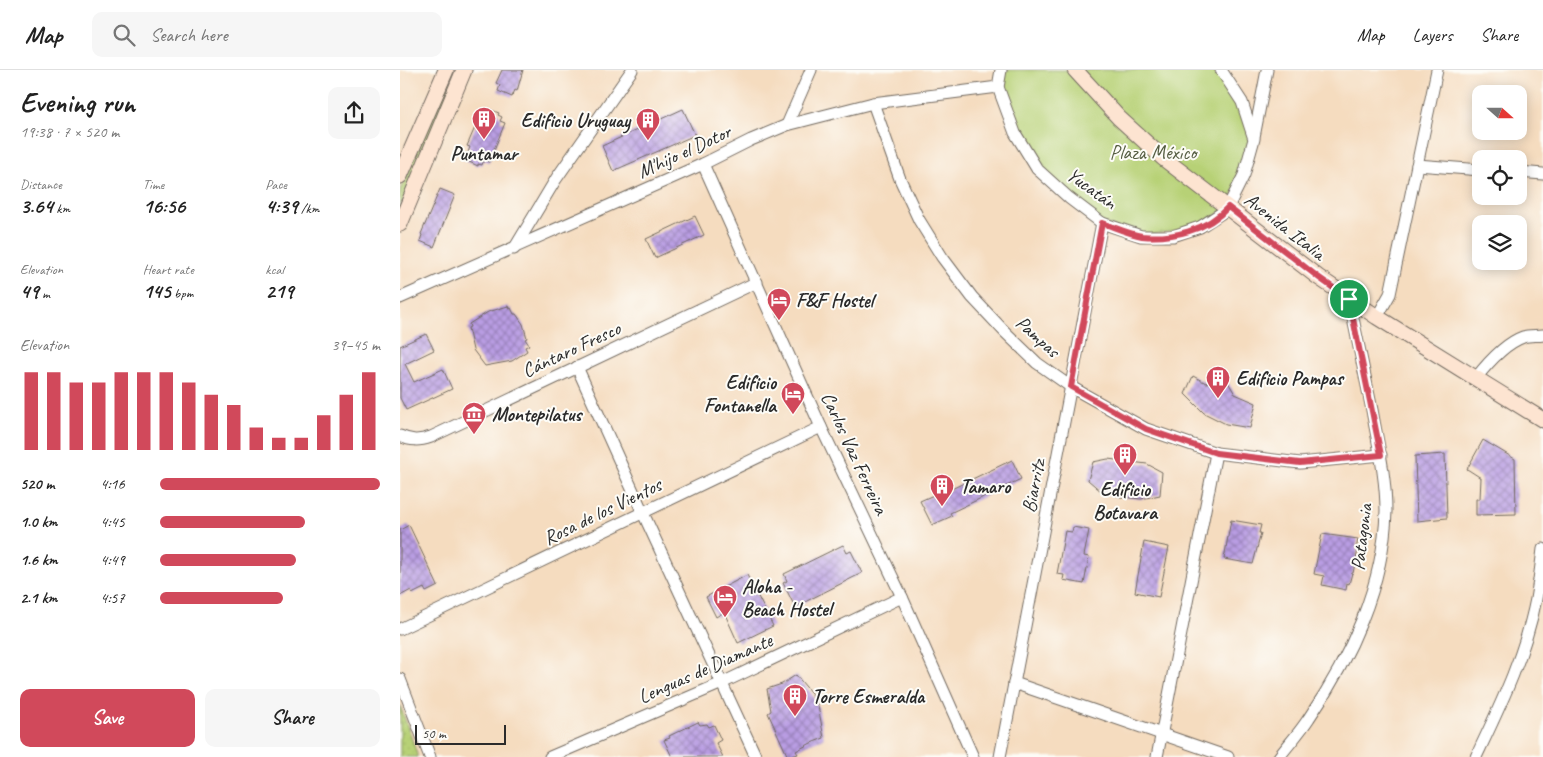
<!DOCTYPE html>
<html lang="en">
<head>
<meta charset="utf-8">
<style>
  body { margin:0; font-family:Caveat,sans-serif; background:#f6f6f6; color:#222; height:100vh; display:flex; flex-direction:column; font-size:19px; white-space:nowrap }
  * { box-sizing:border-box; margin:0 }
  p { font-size:16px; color:#767676 }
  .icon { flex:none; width:28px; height:28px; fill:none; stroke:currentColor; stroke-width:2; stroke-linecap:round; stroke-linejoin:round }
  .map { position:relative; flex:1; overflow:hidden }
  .panel { display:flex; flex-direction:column; background:#fff; width:400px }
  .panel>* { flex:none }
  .needle { width:32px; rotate:111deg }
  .fabs { position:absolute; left:1072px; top:15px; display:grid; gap:10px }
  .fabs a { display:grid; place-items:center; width:55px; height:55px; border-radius:10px; background:#fff; box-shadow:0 2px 12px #0003; font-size:25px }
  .scale { position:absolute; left:15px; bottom:12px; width:91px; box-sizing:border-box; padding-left:5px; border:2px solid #2b2b2b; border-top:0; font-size:14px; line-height:18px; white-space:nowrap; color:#2b2b2b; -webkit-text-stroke:4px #fdfcf7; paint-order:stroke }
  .pin { position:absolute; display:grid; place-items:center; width:42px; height:42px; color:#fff; margin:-21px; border:2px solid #fff; border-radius:50%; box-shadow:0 1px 5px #0007 }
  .round { display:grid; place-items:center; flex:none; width:52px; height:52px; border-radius:10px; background:#f6f6f6 }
  .head { display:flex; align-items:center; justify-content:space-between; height:85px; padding:0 20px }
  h1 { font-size:28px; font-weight:800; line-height:38px }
  .stats { display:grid; grid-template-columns:repeat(3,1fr); gap:8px; height:85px; padding:5px 20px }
  .stats div { display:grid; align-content:center }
  .stats b { font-size:21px; font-weight:800 }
  .stats small { font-size:14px; font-weight:400 }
  .stats p { font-size:14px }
  .chart { height:140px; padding:10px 20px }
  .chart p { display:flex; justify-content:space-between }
  .chart svg { width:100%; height:90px; margin-top:5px; stroke:#d1495b; stroke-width:6 }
  .cta { display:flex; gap:10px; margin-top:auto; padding:10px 20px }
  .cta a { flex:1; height:58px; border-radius:10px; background:#d1495b; color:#fff; font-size:20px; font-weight:800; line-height:58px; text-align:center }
  .cta a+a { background:#f6f6f6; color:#222 }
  ul { padding:0 20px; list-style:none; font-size:16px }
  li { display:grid; grid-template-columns:80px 60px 1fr; align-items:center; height:38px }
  li i { height:12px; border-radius:6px; background:#d1495b }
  header { display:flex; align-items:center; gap:30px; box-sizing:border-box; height:70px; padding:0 25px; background:#fff; border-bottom:1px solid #e0e0e0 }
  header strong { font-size:24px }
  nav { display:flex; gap:28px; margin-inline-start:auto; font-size:18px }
  .search { width:350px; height:45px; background:#f6f6f6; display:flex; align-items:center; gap:12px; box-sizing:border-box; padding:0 18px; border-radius:10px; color:#767676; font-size:19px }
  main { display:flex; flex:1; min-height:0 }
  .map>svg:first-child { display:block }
  .grass { fill:url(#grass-dots); stroke:#717e50 }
  .park { fill:#b7d176; stroke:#717e50 }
  .building { fill:url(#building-cross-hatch) }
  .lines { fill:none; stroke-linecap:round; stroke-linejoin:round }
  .street-casing { stroke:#72695f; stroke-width:13 }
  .secondary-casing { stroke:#72695f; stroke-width:17 }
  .street { stroke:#fff; stroke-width:11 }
  .secondary { stroke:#fde4d1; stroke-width:15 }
  .route-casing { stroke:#fff; stroke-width:10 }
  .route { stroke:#d1495b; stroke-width:6 }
  .labels { text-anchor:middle; stroke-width:4; stroke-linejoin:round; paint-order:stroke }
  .poi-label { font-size:20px; font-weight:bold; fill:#2b2b2b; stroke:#fdfcf7; text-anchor:start }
  .street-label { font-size:20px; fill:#2b2b2b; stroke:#fdfcf7 }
  .park-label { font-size:20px; fill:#555d42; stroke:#fdfcf7 }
</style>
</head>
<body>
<header>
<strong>Map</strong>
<div class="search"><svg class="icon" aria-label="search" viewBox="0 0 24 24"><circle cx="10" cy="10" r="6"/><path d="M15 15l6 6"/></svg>Search here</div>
<nav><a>Map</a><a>Layers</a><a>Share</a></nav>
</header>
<main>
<section class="panel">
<div class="head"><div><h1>Evening run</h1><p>19:38 · 7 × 520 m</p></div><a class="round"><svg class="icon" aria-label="share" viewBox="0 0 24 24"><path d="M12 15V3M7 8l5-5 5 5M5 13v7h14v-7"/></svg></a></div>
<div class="stats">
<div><p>Distance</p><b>3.64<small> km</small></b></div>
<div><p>Time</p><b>16:56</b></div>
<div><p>Pace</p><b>4:39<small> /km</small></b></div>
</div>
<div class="stats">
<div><p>Elevation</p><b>49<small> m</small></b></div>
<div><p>Heart rate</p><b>145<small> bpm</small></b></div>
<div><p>kcal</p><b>219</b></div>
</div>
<div class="chart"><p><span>Elevation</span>39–45 m</p>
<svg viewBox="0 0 160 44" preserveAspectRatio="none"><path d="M5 44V6M15 44V6M25 44V11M35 44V11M45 44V6M55 44V6M65 44V6M75 44V11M85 44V17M95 44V22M105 44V33M115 44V38M125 44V38M135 44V27M145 44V17M155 44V6"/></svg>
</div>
<ul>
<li><b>520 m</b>4:16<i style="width:100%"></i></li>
<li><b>1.0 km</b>4:45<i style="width:66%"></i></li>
<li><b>1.6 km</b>4:49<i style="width:62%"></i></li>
<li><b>2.1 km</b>4:57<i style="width:56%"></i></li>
</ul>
<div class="cta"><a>Save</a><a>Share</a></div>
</section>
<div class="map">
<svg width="1143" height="687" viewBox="0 0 1143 687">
  <defs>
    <pattern id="grass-dots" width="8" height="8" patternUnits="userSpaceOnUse" patternTransform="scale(1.25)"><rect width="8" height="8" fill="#b7d176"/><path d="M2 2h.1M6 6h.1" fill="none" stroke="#9eb466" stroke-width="1.8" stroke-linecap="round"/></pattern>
    <pattern id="building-cross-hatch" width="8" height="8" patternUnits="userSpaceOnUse" patternTransform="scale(1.25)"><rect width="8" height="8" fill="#b99de3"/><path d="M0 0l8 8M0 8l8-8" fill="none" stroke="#9780b8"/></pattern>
  </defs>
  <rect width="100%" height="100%" fill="#fdfcf7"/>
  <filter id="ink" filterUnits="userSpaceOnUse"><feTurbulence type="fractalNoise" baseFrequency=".02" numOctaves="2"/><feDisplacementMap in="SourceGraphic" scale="10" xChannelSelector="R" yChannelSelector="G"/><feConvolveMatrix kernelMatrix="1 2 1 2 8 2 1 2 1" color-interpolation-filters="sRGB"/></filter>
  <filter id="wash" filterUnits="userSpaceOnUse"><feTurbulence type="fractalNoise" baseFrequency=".0096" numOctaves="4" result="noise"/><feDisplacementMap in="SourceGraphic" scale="20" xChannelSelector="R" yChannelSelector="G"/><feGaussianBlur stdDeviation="1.12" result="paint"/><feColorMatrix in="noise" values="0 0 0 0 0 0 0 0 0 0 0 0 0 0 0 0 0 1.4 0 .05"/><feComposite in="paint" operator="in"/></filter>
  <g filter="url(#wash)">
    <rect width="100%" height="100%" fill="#f5dcbf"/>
    <g class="grass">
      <path d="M51 0H58L0 138V121Z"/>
      <path d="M0 635 17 684V687H0Z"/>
    </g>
    <path class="park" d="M601 0H821L854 69 828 137 800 157 741 166 702 153 637 99 598 17Z"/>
    <g id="blocks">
      <g class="building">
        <path d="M102 0H123L117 21 115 20 112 27 98 21 100 15 96 13Z"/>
        <path d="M86 38 99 43 98 45 102 47 100 51 105 53 89 92 84 90 82 95 78 94V96L65 90 70 77 67 76 73 62 79 49 81 50Z"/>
        <path d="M283 39 295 65 213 101 202 76Z"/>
        <path d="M40 119 55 125 34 177 20 171 22 165 21 164Z"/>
        <path d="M295 146 304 165 255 188 246 169Z"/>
        <path d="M108 236 109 239 111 238 114 244H116L123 254 127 268 125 269 129 275 125 277 127 281 112 291 85 296 73 280 68 258 70 257 69 254 88 242Z"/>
        <path d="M26 264 34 280 5 294 14 312 43 299 52 319 6 340 0 328V276Z"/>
        <path d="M793 306 806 313 817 309 828 312 835 324 856 333 850 358 826 354 804 343 785 324Z"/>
        <path d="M1083 370 1115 389 1116 444 1076 445V429H1080L1081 408 1067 399Z"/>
        <path d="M1045 384 1047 448 1017 451 1015 386Z"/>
        <path d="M708 389 747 394 762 402 760 425 741 429 721 427 702 422 688 410 693 392Z"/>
        <path d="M612 390 621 409 550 443 552 446 532 455 520 431 538 423 539 425Z"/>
        <path d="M831 450 861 455 859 463H861L853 494 824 489Z"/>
        <path d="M9 455 38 516 26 522 24 518 12 524 11 520 0 526V460Z"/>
        <path d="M673 457 689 460 684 486 689 487 684 514 663 510 664 505 657 504 665 461 672 462Z"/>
        <path d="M922 464 958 469 956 480H958L953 503H952L949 514 947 513 946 520 922 515 924 506 914 504Z"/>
        <path d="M744 472 769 477 759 527 735 522Z"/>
        <path d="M443 475 447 483 451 481 462 503 395 537 383 513 387 511 384 504Z"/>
        <path d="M347 505 373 556 338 573 324 542 316 547 306 527Z"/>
        <path d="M396 605 411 623 418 636 424 668 411 673 396 681 398 684 388 687 368 643 371 641 367 619 382 614Z"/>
        <path d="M298 652 300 655 307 654 309 657 314 655 321 670 316 673 323 687H272L264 670 270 668 269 666Z"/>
      </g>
    </g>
  </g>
  <g filter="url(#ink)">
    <use href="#blocks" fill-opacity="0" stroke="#72695f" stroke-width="1"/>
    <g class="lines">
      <defs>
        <g id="street">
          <path d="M601 0 598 17 615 63 637 99 669 128 702 153 741 166H773L800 157 823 142 828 137 844 105 854 69 842 32 821 0"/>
          <path d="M473 33 500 109 519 150 542 187 572 227 604 261 637 293 671 317 746 359 816 383 900 393 981 385"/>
          <path d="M387 55 411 0"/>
          <path d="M854 67 867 0"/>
          <path d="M303 94 421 357 502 527 573 687"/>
          <path d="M1017 95 1081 100"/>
          <path d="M1119 102 1143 104"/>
          <path d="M114 179 156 109 232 0"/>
          <path d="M0 228 303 94 351 70 387 55 473 33 598 17"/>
          <path d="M977 247 990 224 1037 0"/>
          <path d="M177 297 243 443 356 687"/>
          <path d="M1076 308C1087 294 1106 273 1123 267 1129 265 1137 266 1143 265"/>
          <path d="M0 366C11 371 19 371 31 367L357 212"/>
          <path d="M0 559 421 357"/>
          <path d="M0 609 30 687"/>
          <path d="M614 613 828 687"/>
          <path d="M150 687 322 613 502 527"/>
          <path d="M600 687 702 153"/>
          <path d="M757 687 816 383"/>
          <path d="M879 687C889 674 900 662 909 648 950 588 984 515 986 441 986 407 978 374 972 340 964 303 957 266 949 229"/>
          <path d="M1076 687C1100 636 1125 585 1136 529 1139 512 1141 495 1143 479"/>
        </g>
        <g id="secondary">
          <path d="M675 0 719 48 763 88 918 207 977 247 1143 350"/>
          <path d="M0 106 46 0"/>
          <path d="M0 154 64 0"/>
        </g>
      </defs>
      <use href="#street" class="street-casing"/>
      <use href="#secondary" class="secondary-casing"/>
      <use href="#street" class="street"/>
      <use href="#secondary" class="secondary"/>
    </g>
  </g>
  <g class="lines" filter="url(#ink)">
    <defs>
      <path id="route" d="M828 137 918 207 949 229 981 385 900 393 816 383 746 359 671 317 702 153C714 157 729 164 742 166 772 169 808 160 828 137Z"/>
    </defs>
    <use href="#route" class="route-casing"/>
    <use href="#route" class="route"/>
  </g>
  <defs>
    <symbol id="building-pin" viewBox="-11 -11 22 30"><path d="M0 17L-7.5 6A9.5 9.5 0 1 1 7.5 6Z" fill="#d1495b" stroke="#fdfcf7"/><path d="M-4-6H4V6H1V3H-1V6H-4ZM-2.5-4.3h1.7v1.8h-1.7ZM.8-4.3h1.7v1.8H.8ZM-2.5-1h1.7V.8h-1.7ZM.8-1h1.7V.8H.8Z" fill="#fff"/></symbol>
    <symbol id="hotel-pin" viewBox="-11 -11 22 30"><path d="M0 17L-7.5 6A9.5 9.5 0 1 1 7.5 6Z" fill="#d1495b" stroke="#fdfcf7"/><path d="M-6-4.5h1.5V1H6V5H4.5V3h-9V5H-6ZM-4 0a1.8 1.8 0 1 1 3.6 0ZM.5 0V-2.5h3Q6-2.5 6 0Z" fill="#fff"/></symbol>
    <symbol id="museum-pin" viewBox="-11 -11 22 30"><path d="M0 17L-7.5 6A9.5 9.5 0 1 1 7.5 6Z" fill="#d1495b" stroke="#fdfcf7"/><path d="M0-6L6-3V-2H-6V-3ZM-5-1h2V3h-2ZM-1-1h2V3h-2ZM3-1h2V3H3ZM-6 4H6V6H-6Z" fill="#fff"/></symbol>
  </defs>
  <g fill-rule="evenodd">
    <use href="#building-pin" x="70" y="35" width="28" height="38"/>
    <use href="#building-pin" x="234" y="36" width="28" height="38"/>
    <use href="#hotel-pin" x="365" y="216" width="28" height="38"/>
    <use href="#building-pin" x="804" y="294" width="28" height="38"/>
    <use href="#hotel-pin" x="379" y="310" width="28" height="38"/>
    <use href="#museum-pin" x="60" y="330" width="28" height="38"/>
    <use href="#building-pin" x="711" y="371" width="28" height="38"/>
    <use href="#building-pin" x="528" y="402" width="28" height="38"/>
    <use href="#hotel-pin" x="311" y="513" width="28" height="38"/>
    <use href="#building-pin" x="381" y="612" width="28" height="38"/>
  </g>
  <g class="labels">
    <g class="poi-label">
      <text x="230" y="57" text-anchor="end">Edificio Uruguay</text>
      <text x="84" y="90" text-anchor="middle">Puntamar</text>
      <text x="396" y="237">F&amp;F Hostel</text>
      <text x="836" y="315">Edificio Pampas</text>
      <text x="376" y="319" text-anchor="end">Edificio<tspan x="376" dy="23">Fontanella</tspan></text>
      <text x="92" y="351">Montepilatus</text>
      <text x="560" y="423">Tamaro</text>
      <text x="725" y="426" text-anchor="middle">Edificio<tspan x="725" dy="23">Botavara</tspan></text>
      <text x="342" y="523">Aloha -<tspan x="342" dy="23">Beach Hostel</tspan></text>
      <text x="412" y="633">Torre Esmeralda</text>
    </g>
    <g class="street-label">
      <text transform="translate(284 81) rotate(-25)" y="7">M'hijo el Dotor</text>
      <text transform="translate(692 118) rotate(36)" y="7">Yucatán</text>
      <text transform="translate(885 156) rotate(38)" y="7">Avenida Italia</text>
      <text transform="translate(638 266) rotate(42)" y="7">Pampas</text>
      <text transform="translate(171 279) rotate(-25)" y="7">Cántaro Fresco</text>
      <text transform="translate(455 383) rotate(65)" y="7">Carlos Vaz Ferreira</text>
      <text transform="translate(633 416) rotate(-79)" y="7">Biarritz</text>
      <text transform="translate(202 441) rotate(-26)" y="7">Rosa de los Vientos</text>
      <text transform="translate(961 467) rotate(-83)" y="7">Patagonia</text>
      <text transform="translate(305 598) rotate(-24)" y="7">Lenguas de Diamante</text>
    </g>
    <g class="park-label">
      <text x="753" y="89">Plaza México</text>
    </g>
  </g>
</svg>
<div class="fabs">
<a><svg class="needle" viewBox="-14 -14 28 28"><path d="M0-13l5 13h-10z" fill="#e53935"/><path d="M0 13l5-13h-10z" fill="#767676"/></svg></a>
<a><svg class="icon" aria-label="locate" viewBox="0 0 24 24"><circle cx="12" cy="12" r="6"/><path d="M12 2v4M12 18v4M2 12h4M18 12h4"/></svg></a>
<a><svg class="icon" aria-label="layers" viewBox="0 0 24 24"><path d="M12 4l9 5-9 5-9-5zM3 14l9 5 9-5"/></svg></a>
</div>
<div class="scale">50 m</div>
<div class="pin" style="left:949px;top:229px;background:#1e9e55"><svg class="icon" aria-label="arrive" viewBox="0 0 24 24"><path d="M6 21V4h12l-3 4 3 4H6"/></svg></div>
</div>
</main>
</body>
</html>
